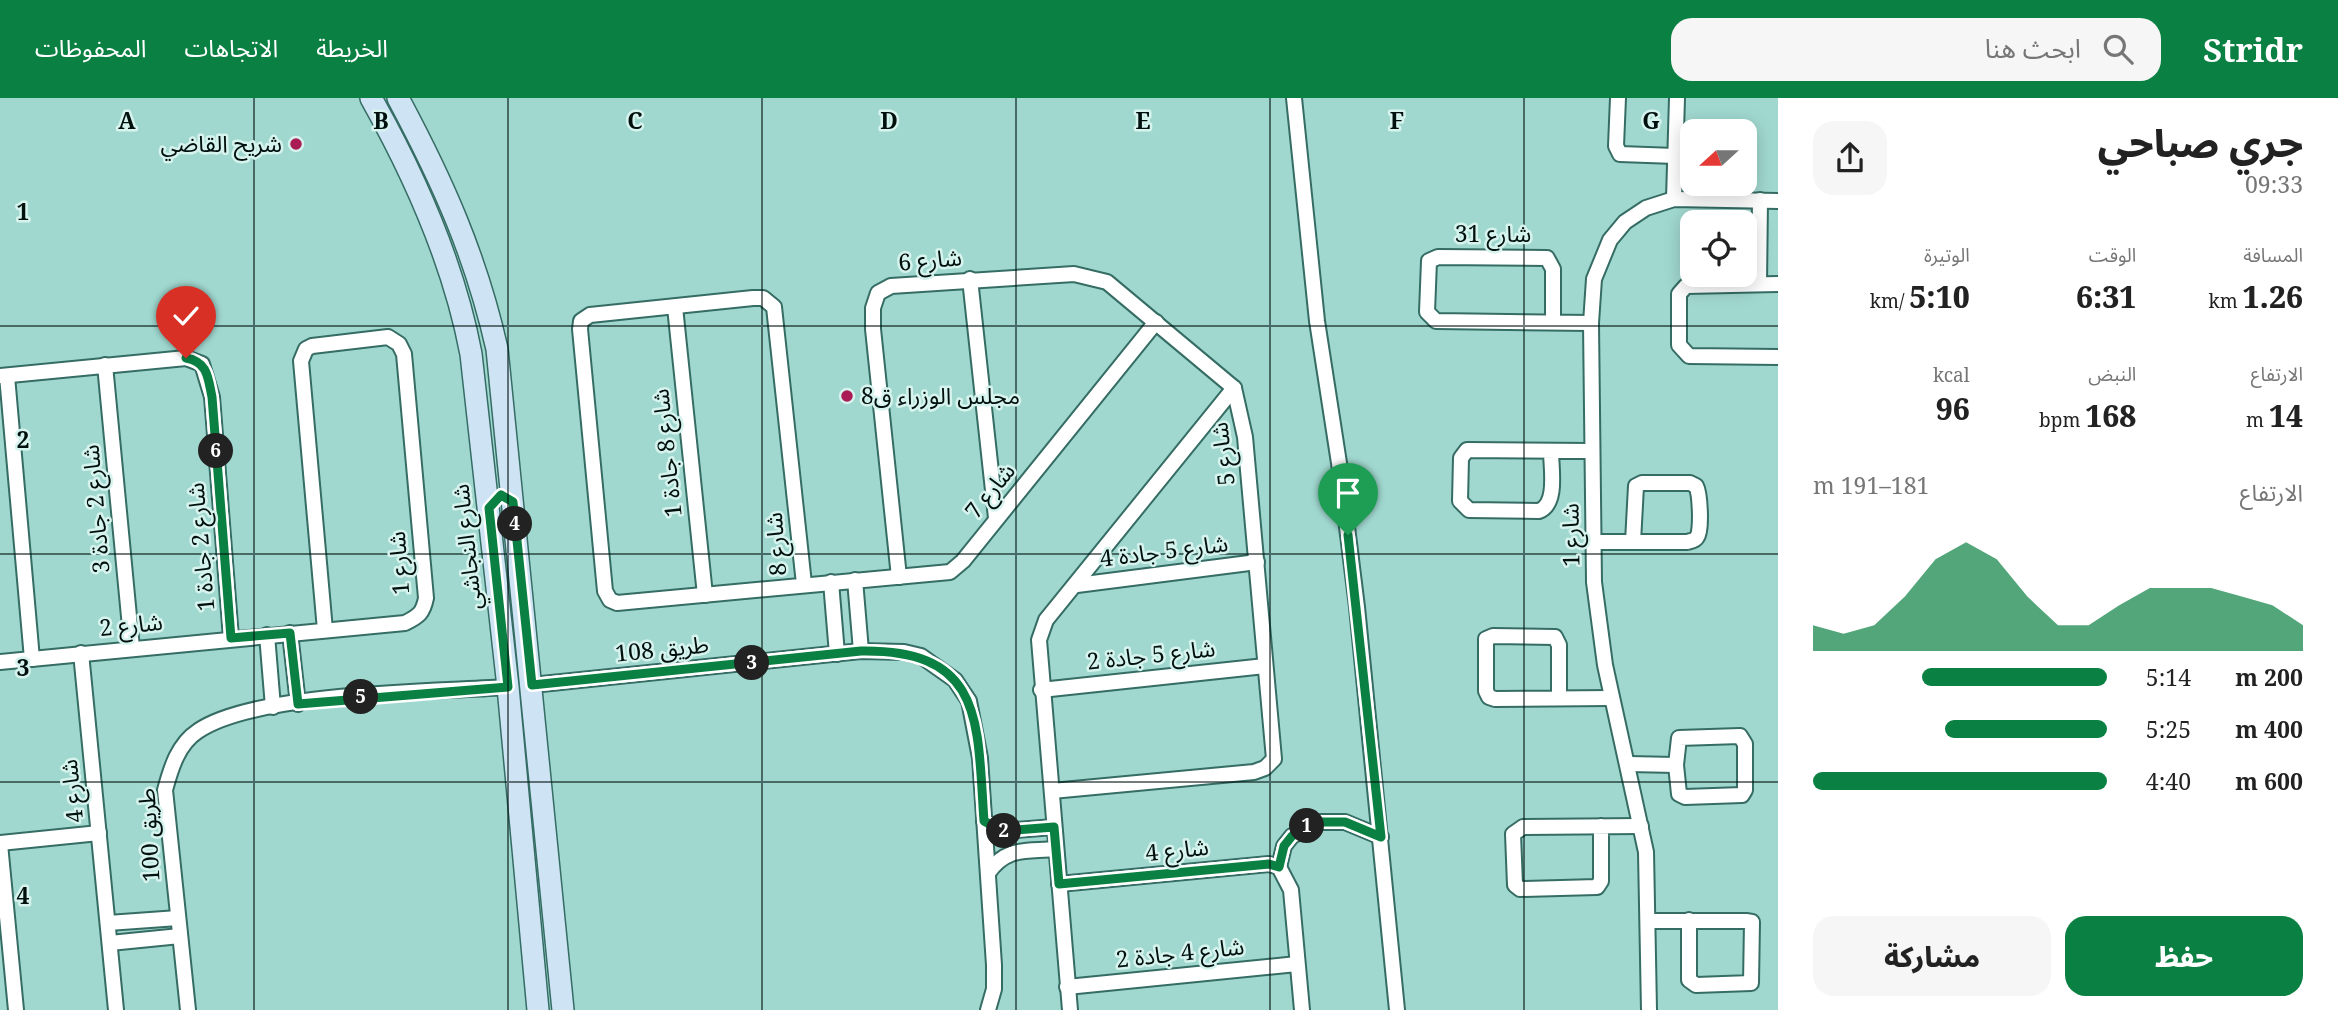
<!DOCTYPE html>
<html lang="ar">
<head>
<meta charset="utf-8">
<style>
  body { margin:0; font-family:"Noto Serif","Noto Sans Arabic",serif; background:#f6f6f6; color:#222; direction:rtl; height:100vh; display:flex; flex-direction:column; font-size:26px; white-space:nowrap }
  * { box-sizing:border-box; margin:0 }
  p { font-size:23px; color:#767676 }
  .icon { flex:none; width:38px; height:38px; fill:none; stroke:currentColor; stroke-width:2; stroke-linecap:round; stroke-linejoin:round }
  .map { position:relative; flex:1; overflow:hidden; direction:ltr }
  .details { display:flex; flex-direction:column; background:#fff; width:560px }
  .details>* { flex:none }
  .needle { width:46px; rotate:249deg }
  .fabs { position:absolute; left:1680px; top:21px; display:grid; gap:14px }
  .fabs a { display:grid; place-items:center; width:77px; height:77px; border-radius:14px; background:#fff; box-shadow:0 4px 18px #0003; font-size:35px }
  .pin { position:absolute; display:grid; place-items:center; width:60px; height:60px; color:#fff; margin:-72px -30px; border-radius:50% 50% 50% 0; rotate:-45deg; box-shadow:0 0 7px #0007 }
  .pin .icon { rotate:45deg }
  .km { position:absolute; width:35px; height:35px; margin:-18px; border-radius:50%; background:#222; color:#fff; font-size:19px; line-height:35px; text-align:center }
  .round { display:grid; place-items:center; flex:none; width:74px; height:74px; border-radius:21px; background:#f6f6f6 }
  .headline { display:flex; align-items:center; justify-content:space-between; height:119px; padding:0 35px }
  h1 { font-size:38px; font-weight:800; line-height:52px }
  .figures { display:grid; grid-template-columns:repeat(3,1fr); gap:10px; height:119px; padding:7px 35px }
  .figures div { display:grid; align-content:center }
  .figures b { font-size:30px; font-weight:800 }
  .figures small { font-size:19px; font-weight:400 }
  .figures p { font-size:19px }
  .chart { height:196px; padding:14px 35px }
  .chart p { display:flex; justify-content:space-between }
  .chart svg { width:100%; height:126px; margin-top:7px; fill:#0b8043; opacity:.7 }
  .cta { display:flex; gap:14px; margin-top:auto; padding:14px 35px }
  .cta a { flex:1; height:80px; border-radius:21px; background:#0b8043; color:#fff; font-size:28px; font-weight:800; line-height:80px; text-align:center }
  .cta a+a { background:#f6f6f6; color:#222 }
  ul { padding:0 35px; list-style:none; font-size:23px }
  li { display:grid; grid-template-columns:112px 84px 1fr; align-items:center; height:52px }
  li i { height:18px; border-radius:9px; background:#0b8043 }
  header { display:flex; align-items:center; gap:42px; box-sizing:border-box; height:98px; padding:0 35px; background:#0b8043; color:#fff }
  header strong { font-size:33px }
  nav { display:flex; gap:38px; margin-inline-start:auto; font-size:24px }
  .search { width:490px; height:63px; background:#f6f6f6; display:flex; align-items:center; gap:18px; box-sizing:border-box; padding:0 24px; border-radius:21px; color:#767676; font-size:26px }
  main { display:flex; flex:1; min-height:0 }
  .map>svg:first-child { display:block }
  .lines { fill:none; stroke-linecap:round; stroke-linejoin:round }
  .street-casing { stroke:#356c64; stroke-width:18 }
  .secondary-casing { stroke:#356c64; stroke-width:24 }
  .street { stroke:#fff; stroke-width:14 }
  .secondary { stroke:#cee4f5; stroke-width:21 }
  .route-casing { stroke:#fff; stroke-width:14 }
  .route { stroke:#0b8043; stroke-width:9 }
  .grid { fill:none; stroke:#00100d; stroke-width:2; stroke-opacity:0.55 }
  .poi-dot { fill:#aa1a55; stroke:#d7f3ee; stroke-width:2.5 }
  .labels { text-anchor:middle; stroke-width:5; stroke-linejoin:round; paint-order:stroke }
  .poi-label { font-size:23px; fill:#00100d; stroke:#d7f3ee; text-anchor:end }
  .street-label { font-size:23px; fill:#00100d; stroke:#d7f3ee }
  .grid-label { font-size:23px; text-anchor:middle; font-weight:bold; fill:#00100d; stroke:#d7f3ee; stroke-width:5; stroke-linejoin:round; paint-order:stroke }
</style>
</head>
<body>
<header>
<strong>Stridr</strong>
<div class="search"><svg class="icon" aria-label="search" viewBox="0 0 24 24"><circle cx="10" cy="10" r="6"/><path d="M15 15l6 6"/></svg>ابحث هنا</div>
<nav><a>الخريطة</a><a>الاتجاهات</a><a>المحفوظات</a></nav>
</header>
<main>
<section class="details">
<div class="headline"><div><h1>جري صباحي</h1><p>09:33</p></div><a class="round"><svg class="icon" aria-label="share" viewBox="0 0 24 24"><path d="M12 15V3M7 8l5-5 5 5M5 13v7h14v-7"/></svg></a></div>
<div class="figures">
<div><p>المسافة</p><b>1.26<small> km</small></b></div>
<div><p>الوقت</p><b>6:31</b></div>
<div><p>الوتيرة</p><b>5:10<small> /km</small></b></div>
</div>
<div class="figures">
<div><p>الارتفاع</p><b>14<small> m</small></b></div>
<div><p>النبض</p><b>168<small> bpm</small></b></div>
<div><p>kcal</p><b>96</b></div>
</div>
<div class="chart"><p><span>الارتفاع</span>181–191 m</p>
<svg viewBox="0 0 160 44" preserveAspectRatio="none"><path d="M0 44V35L10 38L20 35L30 25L40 12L50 6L60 12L70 25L80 35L90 35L100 28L110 22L120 22L130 22L140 25L150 28L160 35V44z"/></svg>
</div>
<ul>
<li><b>200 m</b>5:14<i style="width:63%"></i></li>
<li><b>400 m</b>5:25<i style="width:55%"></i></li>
<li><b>600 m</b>4:40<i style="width:100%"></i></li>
</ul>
<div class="cta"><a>حفظ</a><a>مشاركة</a></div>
</section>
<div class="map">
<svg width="1778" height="912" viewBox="0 0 1778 912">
  <rect width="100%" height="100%" fill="#a0d8cf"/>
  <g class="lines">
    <defs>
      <g id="street">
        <path d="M1294 0 1317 223 1339 365 1357 509 1397 912"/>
        <path d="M1618 0 1616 48 1620 56 1675 58"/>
        <path d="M1674 101 1677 0"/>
        <path d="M970 181 996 420"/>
        <path d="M1759 186 1760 102"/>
        <path d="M1778 186 1686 188 1679 196V247L1689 258 1778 259"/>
        <path d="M675 209 705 497"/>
        <path d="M1553 224V171L1547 160 1438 159 1429 163 1427 214 1436 223 1591 225"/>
        <path d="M105 267 132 550"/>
        <path d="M0 278 186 260 202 266 212 299 231 540"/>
        <path d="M7 278 32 561"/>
        <path d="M1551 353C1551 370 1558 406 1539 413L1469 412 1460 403 1461 360 1467 352 1592 353"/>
        <path d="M1594 444H1687C1690 443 1695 443 1697 439 1702 433 1700 395 1696 388L1690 385H1642L1636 388 1633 444"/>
        <path d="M899 479 873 231V210L878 195 891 188 1074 176 1107 184 1234 290 1245 339 1274 661 1265 670 1254 674 1052 693"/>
        <path d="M855 482 861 553"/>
        <path d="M831 484 837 556"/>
        <path d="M804 486 774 209 763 200H753L590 217 581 223 580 231 605 493 610 502 617 505 950 474 963 463 1156 224"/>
        <path d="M1077 487 1257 464"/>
        <path d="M290 535 298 606"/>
        <path d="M267 537 273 609"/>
        <path d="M81 555 116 912"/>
        <path d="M0 564 405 525C419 518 423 515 426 500L404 256 399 246 388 239 312 248 306 251 301 263 325 532"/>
        <path d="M532 587 861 553 904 554 921 558 955 582 969 603 980 660 994 867V891L988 912"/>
        <path d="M1041 592 1265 568"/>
        <path d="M1559 600V547L1555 539 1493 538 1486 541V593L1489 599 1495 601 1611 600"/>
        <path d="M1740 638 1745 646V692L1742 697 1685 699 1679 696 1676 667 1679 640Z"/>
        <path d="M1628 666 1676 667"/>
        <path d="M984 723 1002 733 1054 729"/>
        <path d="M1601 728V783L1597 789 1520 791 1515 787 1513 736 1523 729 1641 728"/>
        <path d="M0 745 99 735"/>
        <path d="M0 746 16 912"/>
        <path d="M1279 769 1284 748 1292 738 1321 724H1345L1381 739"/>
        <path d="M988 775C1007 748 1026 754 1056 751"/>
        <path d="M1059 786 1269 766 1279 769 1291 792 1302 912"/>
        <path d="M1649 823H1746L1752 824 1751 885 1696 887 1689 882V822"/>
        <path d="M108 825 178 820"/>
        <path d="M110 845 180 838"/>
        <path d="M1067 889 1297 866"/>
        <path d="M188 912 165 692C171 670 178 646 198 633 255 594 434 594 508 589"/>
        <path d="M1070 912 1039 542 1046 522 1234 290"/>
        <path d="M1649 912 1646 754 1605 567 1594 484 1591 225 1594 181 1610 142 1625 124 1646 110 1674 101 1778 103"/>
      </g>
      <g id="secondary">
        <path d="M371 0C416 80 454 166 471 256L508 589 538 912"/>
        <path d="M398 0C443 84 476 158 497 251L563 912"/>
      </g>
    </defs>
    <use href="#street" class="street-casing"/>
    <use href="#secondary" class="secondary-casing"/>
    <use href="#street" class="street"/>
    <use href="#secondary" class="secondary"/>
  </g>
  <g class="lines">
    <defs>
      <path id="route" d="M186 260C208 264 208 280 212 299L231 540 290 535 298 606 508 589 489 410 501 397 513 404 532 587 861 553C985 551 977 625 984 723L1002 733 1054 729 1059 786 1269 766 1279 769 1284 748 1292 738 1321 724H1345L1381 739 1348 437"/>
    </defs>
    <use href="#route" class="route-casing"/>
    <use href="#route" class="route"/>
  </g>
  <path class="grid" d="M254 0V912M508 0V912M762 0V912M1016 0V912M1270 0V912M1524 0V912M0 228H1778M0 456H1778M0 684H1778"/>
  <g class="poi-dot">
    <circle cx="296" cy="46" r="7"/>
    <circle cx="847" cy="298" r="7"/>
  </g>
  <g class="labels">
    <g class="poi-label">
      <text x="282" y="54">شريح القاضي</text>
      <text x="861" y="306" text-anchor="start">مجلس الوزراء ق8</text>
    </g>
    <g class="street-label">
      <text x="1493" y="144">شارع 31</text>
      <text transform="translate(930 162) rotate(-5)" y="8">شارع 6</text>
      <text transform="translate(667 355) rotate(-96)" y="8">شارع 8 جادة 1</text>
      <text transform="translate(1223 356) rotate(-97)" y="8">شارع 5</text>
      <text transform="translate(990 393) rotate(-51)" y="8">شارع 7</text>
      <text transform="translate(96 411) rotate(-95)" y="8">شارع 2 جادة 3</text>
      <text transform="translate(1571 437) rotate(-91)" y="8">شارع 1</text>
      <text transform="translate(776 446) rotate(-94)" y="8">شارع 8</text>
      <text transform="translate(201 449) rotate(-95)" y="8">شارع 2 جادة 1</text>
      <text transform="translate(467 449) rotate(-96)" y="8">شارع النجاشي</text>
      <text transform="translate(1164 453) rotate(-7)" y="8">شارع 5 جادة 4</text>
      <text transform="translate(399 465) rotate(-94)" y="8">شارع 1</text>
      <text transform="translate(131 527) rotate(-6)" y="8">شارع 2</text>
      <text transform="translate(662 551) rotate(-6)" y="8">طريق 108</text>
      <text transform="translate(1151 557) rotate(-6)" y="8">شارع 5 جادة 2</text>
      <text transform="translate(72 693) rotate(-96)" y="8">شارع 4</text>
      <text transform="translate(149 737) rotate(-93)" y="8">طريق 100</text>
      <text transform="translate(1177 752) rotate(-6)" y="8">شارع 4</text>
      <text transform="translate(1180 855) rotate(-6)" y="8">شارع 4 جادة 2</text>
    </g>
  </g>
  <g class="grid-label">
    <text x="127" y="31">A</text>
    <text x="381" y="31">B</text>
    <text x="635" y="31">C</text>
    <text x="889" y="31">D</text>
    <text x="1143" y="31">E</text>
    <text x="1397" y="31">F</text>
    <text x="1651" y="31">G</text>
    <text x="23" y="122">1</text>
    <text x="23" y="350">2</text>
    <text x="23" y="578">3</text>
    <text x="23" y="806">4</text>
  </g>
</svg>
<div class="fabs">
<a><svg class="needle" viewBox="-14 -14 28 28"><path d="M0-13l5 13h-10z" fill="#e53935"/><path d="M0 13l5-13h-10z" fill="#767676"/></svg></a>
<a><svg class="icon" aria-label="locate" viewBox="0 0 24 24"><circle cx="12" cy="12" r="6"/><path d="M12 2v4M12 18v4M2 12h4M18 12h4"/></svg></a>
</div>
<div class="pin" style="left:1348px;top:437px;background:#1e9e55"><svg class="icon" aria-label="arrive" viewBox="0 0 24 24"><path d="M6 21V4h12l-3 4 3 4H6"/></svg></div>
<div class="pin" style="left:186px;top:260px;background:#d93025"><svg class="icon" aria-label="check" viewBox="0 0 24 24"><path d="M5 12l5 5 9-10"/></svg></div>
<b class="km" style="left:1307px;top:728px">1</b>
<b class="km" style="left:1004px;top:733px">2</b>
<b class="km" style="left:752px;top:565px">3</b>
<b class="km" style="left:515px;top:426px">4</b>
<b class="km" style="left:361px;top:599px">5</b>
<b class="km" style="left:216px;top:353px">6</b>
</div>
</main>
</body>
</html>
